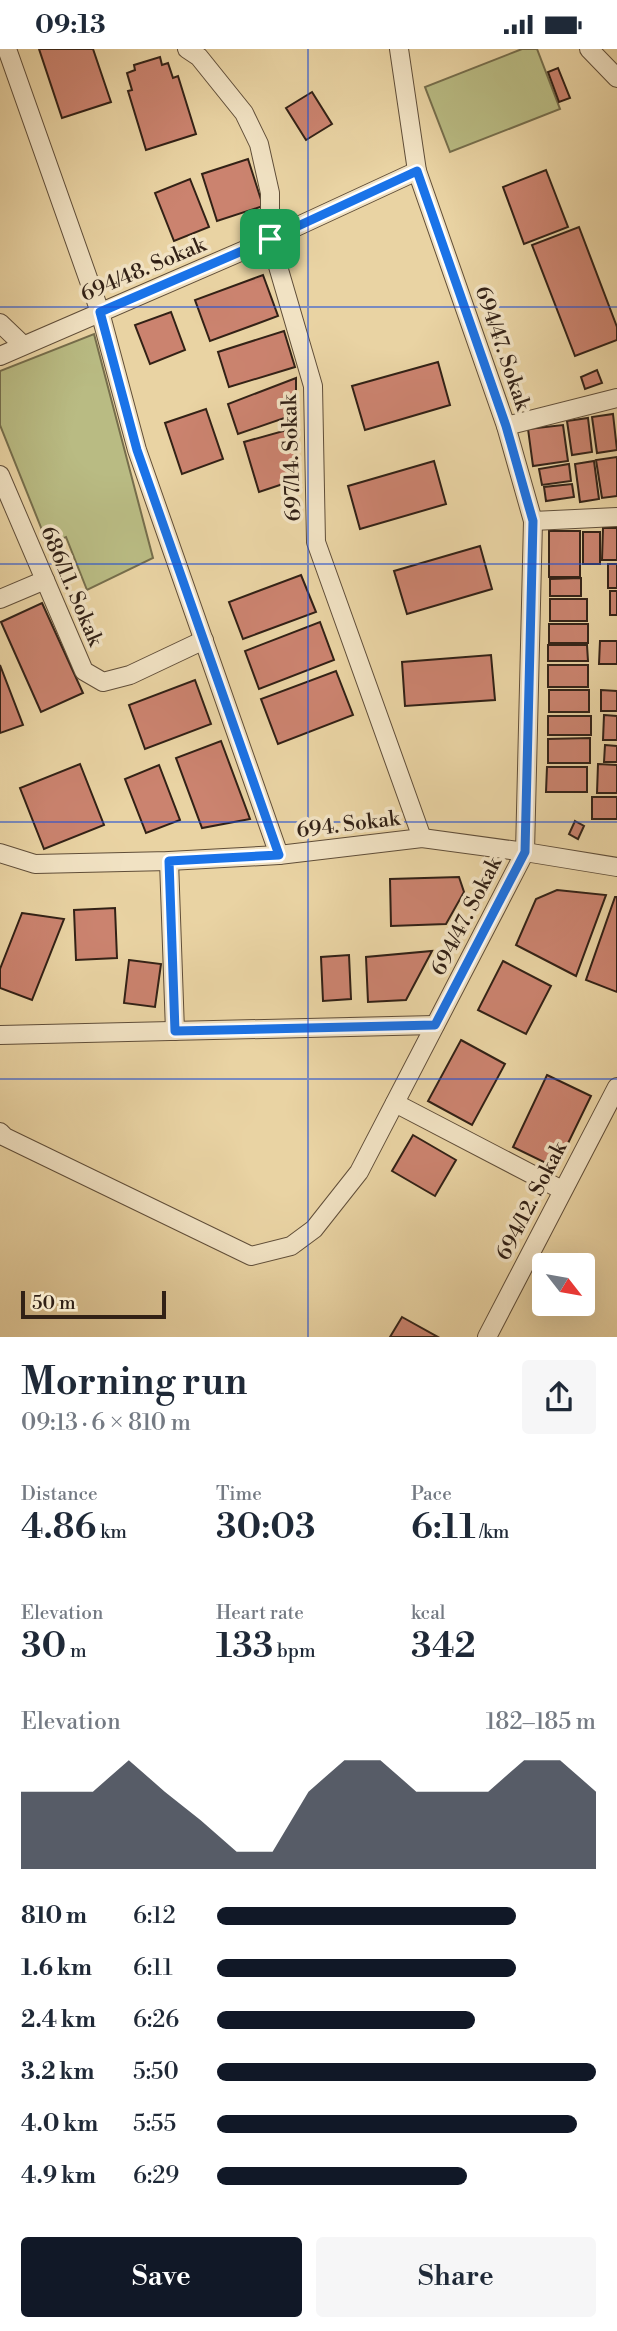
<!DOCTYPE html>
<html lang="en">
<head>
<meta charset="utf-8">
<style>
  body { margin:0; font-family:"Libre Bodoni",serif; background:#f6f6f7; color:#1f2937; height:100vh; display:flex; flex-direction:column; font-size:26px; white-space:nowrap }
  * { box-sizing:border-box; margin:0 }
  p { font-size:23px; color:#747a83 }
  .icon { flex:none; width:38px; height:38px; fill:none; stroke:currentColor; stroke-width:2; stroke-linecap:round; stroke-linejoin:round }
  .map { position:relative; height:1288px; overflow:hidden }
  .drawer { display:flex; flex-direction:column; background:#fff; flex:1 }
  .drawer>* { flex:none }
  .needle { width:46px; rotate:121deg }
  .fabs { position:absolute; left:532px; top:1204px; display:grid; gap:14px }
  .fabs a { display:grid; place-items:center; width:63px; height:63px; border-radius:7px; background:#fff; box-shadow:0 7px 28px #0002; font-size:35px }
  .scale { position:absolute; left:21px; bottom:18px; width:145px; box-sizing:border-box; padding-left:7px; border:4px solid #322116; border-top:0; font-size:19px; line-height:24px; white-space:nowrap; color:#322116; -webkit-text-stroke:5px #f1e2c3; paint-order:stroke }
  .pin { position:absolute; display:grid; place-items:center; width:60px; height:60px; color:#fff; margin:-30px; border-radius:14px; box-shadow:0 4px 10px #0006 }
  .round { display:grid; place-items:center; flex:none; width:74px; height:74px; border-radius:7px; background:#f6f6f7 }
  .headline { display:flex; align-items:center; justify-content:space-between; height:119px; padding:0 21px }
  h1 { font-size:38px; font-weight:600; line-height:52px }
  .figures { display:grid; grid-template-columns:repeat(3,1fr); gap:10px; height:119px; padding:7px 21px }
  .figures div { display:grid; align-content:center }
  .figures b { font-size:35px; font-weight:600 }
  .figures small { font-size:19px; font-weight:400 }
  .figures p { font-size:19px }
  .chart { height:196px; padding:14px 21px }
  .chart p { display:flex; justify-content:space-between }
  .chart svg { width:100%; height:126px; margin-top:7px; fill:#111827; opacity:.7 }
  .cta { display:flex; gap:14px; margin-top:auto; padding:14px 21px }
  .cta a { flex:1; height:80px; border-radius:7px; background:#111827; color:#fff; font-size:28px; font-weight:600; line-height:80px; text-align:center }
  .cta a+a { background:#f6f6f7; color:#1f2937 }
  ul { padding:0 21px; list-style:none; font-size:23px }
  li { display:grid; grid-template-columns:112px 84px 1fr; align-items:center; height:52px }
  li i { height:18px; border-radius:9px; background:#111827 }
  .status { display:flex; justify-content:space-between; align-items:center; height:49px; padding:0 35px; background:#fff; direction:ltr }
  .status svg { height:19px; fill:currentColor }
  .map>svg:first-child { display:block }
  .green { fill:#b9bb83; stroke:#766e4c; stroke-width:2 }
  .building { fill:#cb836f; stroke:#322116; stroke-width:2 }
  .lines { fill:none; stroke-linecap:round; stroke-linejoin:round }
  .minor-casing { stroke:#604e39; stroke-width:20 }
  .minor { stroke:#f1e2c3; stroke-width:18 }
  .route-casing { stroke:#fff; stroke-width:14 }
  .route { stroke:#1a73e8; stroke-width:9 }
  .grid { fill:none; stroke:#1d4ed8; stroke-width:2; stroke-opacity:0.55 }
  .labels { text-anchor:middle; stroke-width:7; stroke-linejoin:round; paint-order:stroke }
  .street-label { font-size:21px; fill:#322116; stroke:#f1e2c3 }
</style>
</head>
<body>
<div class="status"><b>09:13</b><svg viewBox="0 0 49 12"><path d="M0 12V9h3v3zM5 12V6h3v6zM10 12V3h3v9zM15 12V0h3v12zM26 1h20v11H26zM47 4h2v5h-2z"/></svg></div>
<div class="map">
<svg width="617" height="1288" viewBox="0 0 617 1288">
  <rect width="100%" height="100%" fill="#e9d3a3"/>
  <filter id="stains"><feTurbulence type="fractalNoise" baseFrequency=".00286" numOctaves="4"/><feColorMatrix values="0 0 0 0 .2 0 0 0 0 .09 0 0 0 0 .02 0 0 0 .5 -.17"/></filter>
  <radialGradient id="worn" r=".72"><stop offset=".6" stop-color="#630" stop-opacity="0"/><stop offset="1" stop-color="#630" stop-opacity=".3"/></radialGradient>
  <g class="green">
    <path d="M522 0H537L560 60 450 103 425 38Z"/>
    <path d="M94 285 153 509 87 541 66 488 48 496 0 376V322Z"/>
  </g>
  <g class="building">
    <path d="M39 0H93L111 53 62 69Z"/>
    <path d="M160 8 162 16 168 14 173 29 178 27 196 85 146 101 128 42 132 41 127 24 135 21 134 16Z"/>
    <path d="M558 19 570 49 559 53 548 23Z"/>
    <path d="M312 43 332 75 306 91 286 59Z"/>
    <path d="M248 110 263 157 217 172 202 125Z"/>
    <path d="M546 121 568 178 524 195 503 138Z"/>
    <path d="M190 130 209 178 174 192 155 144Z"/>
    <path d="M579 178 617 278V291L575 307 532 196Z"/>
    <path d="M263 226 278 267 210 292 195 251Z"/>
    <path d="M171 263 185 301 150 315 135 276Z"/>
    <path d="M284 282 295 318 229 338 218 303Z"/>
    <path d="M438 313 450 356 365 381 352 337Z"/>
    <path d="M597 321 602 334 585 340 581 328Z"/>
    <path d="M296 329V365L238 385 228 355Z"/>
    <path d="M206 360 223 410 182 425 165 374Z"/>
    <path d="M613 365 617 401 597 404 592 368Z"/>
    <path d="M588 369 592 403 572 406 567 372Z"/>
    <path d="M563 376 568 412 533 417 528 380Z"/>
    <path d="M294 379 298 430 259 443 244 393Z"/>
    <path d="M617 408V447L602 449 596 411Z"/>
    <path d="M434 412 446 455 360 480 348 437Z"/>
    <path d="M594 412 599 450 580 453 575 415Z"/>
    <path d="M569 415 571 432 542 436 539 420Z"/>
    <path d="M572 435 574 448 546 452 544 438Z"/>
    <path d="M603 479H617V511H602Z"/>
    <rect x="549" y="482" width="31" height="46"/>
    <rect x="583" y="483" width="17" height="32"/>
    <path d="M480 497 492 540 407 565 394 522Z"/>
    <rect x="608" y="515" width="9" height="24"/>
    <path d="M301 526 316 563 243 590 229 553Z"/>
    <path d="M581 529V547H550V530Z"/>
    <rect x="610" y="542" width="7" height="24"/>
    <rect x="550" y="550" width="37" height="22"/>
    <path d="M42 554 83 644 41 663 1 573Z"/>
    <path d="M320 573 334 611 259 640 245 602Z"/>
    <rect x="549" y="575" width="39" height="19"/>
    <path d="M600 592H617V615H599Z"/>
    <path d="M548 596H587L588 612H548Z"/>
    <path d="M491 606 495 651 405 657 402 613Z"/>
    <path d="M0 616 23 676 0 684Z"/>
    <rect x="548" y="616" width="40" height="22"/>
    <path d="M336 622 353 666 278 695 261 650Z"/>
    <path d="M195 631 211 675 145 700 129 656Z"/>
    <rect x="549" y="641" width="40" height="22"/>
    <path d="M601 641 617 642V662H601Z"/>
    <path d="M604 666 617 667V691H603Z"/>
    <rect x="548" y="667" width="43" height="19"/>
    <path d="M590 689V714H548V690Z"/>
    <path d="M221 692 250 770 202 779 176 709Z"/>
    <path d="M605 696 617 697V713H604Z"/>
    <path d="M80 715 104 776 44 800 20 739Z"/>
    <path d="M598 715 617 716V744H597Z"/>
    <path d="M159 716 180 771 146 784 125 730Z"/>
    <path d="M547 718H587V743H546Z"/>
    <rect x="592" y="748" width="25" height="22"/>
    <path d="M575 772 584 777 578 790 569 785Z"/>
    <path d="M459 828 464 843 446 875 391 877 390 830Z"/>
    <path d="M557 841 606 846 576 927 516 896 536 850Z"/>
    <path d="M615 848H617V943L586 931Z"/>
    <path d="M115 859 117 909 76 911 74 861Z"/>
    <path d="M22 864 64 870 32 951 0 939V920Z"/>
    <path d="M432 902 406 951 368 953 366 908Z"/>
    <path d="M349 906 351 950 323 952 321 908Z"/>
    <path d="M129 911 161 915 155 958 124 954Z"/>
    <path d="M503 912 551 937 526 985 478 961Z"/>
    <path d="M461 991 505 1015 472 1076 428 1052Z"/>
    <path d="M547 1026 591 1047 556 1119 513 1098Z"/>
    <path d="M413 1086 456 1111 435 1147 392 1122Z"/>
    <path d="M402 1268 438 1288H390Z"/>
  </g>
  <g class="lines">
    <defs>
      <g id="minor">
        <path d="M7 0 100 263 137 401 279 806"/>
        <path d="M187 0 199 8 244 64 259 95 270 144V190L313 337 316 493 422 789"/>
        <path d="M589 0 617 29"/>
        <path d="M0 274 23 296"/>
        <path d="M0 307 270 190 417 122"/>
        <path d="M506 377 617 349"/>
        <path d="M0 426 84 622 103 633 130 626 204 591"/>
        <path d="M533 472 617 468"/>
        <path d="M0 550 45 531"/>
        <path d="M0 804 35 815 169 812 279 806 422 789 525 803 617 818"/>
        <path d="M169 812 175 982"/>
        <path d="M0 986 435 976"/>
        <path d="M395 1054 562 1141"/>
        <path d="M0 1083 5 1088 251 1207 291 1197 314 1180 359 1123 525 803 533 472 506 377 417 122 399 0"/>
        <path d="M487 1288 617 1038"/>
      </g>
    </defs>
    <use href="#minor" class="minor-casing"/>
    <use href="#minor" class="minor"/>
  </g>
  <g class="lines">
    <defs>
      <path id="route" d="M417 122 506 377 533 472 525 803 435 976 175 982 169 812 279 806 137 401 100 263 270 190Z"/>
    </defs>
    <use href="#route" class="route-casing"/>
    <use href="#route" class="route"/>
  </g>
  <path class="grid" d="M308 0V1288M0 258H617M0 515H617M0 773H617M0 1030H617"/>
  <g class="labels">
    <g class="street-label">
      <text transform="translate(143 220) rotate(-23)" y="7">694/48. Sokak</text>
      <text transform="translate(503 299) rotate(71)" y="7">694/47. Sokak</text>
      <text transform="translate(291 409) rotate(-92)" y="7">697/14. Sokak</text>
      <text transform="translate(72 537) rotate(67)" y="7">686/11. Sokak</text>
      <text transform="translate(348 775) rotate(-7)" y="7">694. Sokak</text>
      <text transform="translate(466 867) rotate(-63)" y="7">694/47. Sokak</text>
      <text transform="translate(531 1152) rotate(-63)" y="7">694/12. Sokak</text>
    </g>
  </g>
  <rect width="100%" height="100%" filter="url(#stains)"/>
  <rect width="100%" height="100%" fill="url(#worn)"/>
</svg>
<div class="fabs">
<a><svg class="needle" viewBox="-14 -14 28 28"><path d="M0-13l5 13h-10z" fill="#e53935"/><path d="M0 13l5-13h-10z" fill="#747a83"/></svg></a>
</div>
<div class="scale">50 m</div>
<div class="pin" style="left:270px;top:190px;background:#1e9e55"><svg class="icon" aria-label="arrive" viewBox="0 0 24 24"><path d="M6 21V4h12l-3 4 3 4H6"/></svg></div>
</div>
<section class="drawer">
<div class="headline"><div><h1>Morning run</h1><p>09:13 · 6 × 810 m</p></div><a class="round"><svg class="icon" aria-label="share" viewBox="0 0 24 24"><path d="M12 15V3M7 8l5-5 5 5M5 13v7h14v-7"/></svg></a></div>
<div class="figures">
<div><p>Distance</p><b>4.86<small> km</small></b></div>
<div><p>Time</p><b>30:03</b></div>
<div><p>Pace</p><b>6:11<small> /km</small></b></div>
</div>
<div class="figures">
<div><p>Elevation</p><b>30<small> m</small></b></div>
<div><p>Heart rate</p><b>133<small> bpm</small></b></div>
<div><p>kcal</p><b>342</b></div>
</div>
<div class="chart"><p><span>Elevation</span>182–185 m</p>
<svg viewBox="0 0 160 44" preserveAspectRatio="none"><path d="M0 44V17L10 17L20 17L30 6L40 17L50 27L60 38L70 38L80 17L90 6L100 6L110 17L120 17L130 17L140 6L150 6L160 17V44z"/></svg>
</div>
<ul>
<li><b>810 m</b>6:12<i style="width:79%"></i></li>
<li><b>1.6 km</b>6:11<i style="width:79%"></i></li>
<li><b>2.4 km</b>6:26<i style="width:68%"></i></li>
<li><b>3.2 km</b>5:50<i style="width:100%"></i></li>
<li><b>4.0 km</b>5:55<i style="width:95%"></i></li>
<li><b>4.9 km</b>6:29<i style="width:66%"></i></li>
</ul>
<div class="cta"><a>Save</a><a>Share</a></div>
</section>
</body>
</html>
